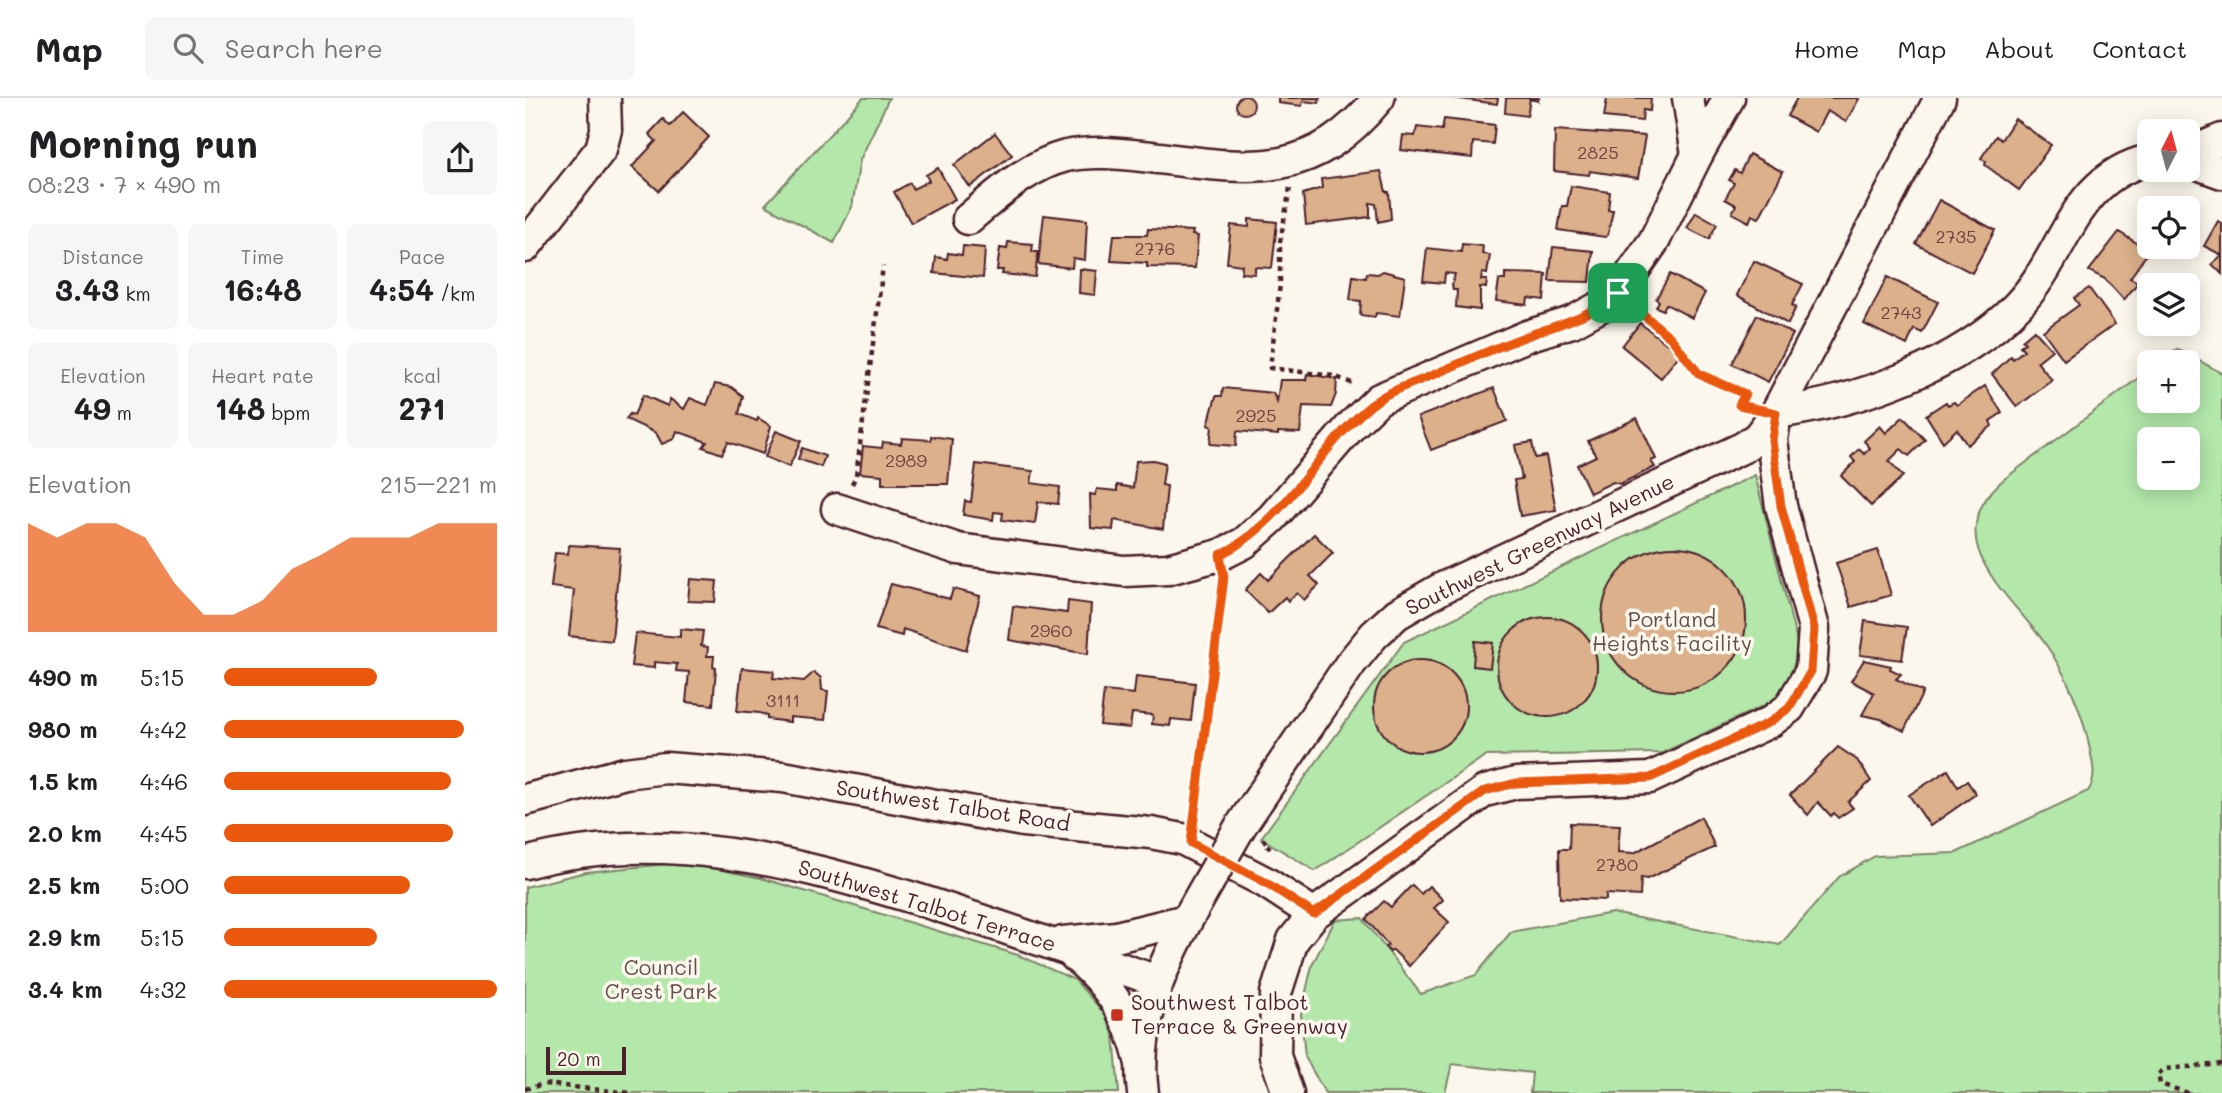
<!DOCTYPE html>
<html lang="en">
<head>
<meta charset="utf-8">
<style>
  body { margin:0; font-family:Mali,sans-serif; background:#f6f6f6; color:#202124; height:100vh; display:flex; flex-direction:column; font-size:26px; white-space:nowrap }
  * { box-sizing:border-box; margin:0 }
  p { font-size:23px; color:#757577 }
  .icon { flex:none; width:38px; height:38px; fill:none; stroke:currentColor; stroke-width:2; stroke-linecap:round; stroke-linejoin:round }
  .map { position:relative; flex:1; overflow:hidden }
  .sheet { display:flex; flex-direction:column; background:#fff; width:525px }
  .sheet>* { flex:none }
  .needle { width:46px; rotate:6deg }
  .buttons { position:absolute; left:1612px; top:21px; display:grid; gap:14px }
  .buttons a { display:grid; place-items:center; width:63px; height:63px; border-radius:10px; background:#fff; box-shadow:0 4px 18px #0003; font-size:35px }
  .scale { position:absolute; left:21px; bottom:18px; width:80px; box-sizing:border-box; padding-left:7px; border:4px solid #4a1f2b; border-top:0; font-size:19px; line-height:24px; white-space:nowrap; color:#4a1f2b; -webkit-text-stroke:5px #fbf7ec; paint-order:stroke }
  .pin { position:absolute; display:grid; place-items:center; width:60px; height:60px; color:#fff; margin:-30px; border-radius:14px; box-shadow:0 4px 10px #0006 }
  .round { display:grid; place-items:center; flex:none; width:74px; height:74px; border-radius:10px; background:#f6f6f6 }
  .overview { display:flex; align-items:center; justify-content:space-between; height:119px; padding:0 28px }
  h1 { font-size:38px; font-weight:700; line-height:52px }
  .metrics { display:grid; grid-template-columns:repeat(3,1fr); gap:10px; height:119px; padding:7px 28px }
  .metrics div { display:grid; align-content:center; border-radius:10px; background:#f6f6f6; text-align:center }
  .metrics b { font-size:30px; font-weight:700 }
  .metrics small { font-size:19px; font-weight:400 }
  .metrics p { font-size:19px }
  .chart { height:196px; padding:14px 28px }
  .chart p { display:flex; justify-content:space-between }
  .chart svg { width:100%; height:126px; margin-top:7px; fill:#ea580c; opacity:.7 }
  ul { padding:0 28px; list-style:none; font-size:23px }
  li { display:grid; grid-template-columns:112px 84px 1fr; align-items:center; height:52px }
  li i { height:18px; border-radius:9px; background:#ea580c }
  header { display:flex; align-items:center; gap:42px; box-sizing:border-box; height:98px; padding:0 35px; background:#fff; border-bottom:2px solid #e0e0e0 }
  header strong { font-size:33px }
  nav { display:flex; gap:38px; margin-inline-start:auto; font-size:24px }
  .search { width:490px; height:63px; background:#f6f6f6; display:flex; align-items:center; gap:18px; box-sizing:border-box; padding:0 24px; border-radius:10px; color:#757577; font-size:26px }
  main { display:flex; flex:1; min-height:0 }
  .map>svg:first-child { display:block }
  .green { fill:#b3e8aa; stroke:#7e846a; stroke-width:2; fill-rule:evenodd }
  .building { fill:#dbb08b; stroke:#4a1f2b; stroke-width:2 }
  .lines { fill:none; stroke-linecap:round; stroke-linejoin:round }
  .minor-casing { stroke:#4a1f2b; stroke-width:35 }
  .path { stroke:#4a1f2b; stroke-width:4.5; stroke-dasharray:5 5; stroke-linecap:butt }
  .minor { stroke:#fbf7ec; stroke-width:30 }
  .minor-bridge-casing { stroke:#4a1f2b; stroke-width:35; stroke-linecap:butt }
  .minor-bridge { stroke:#fbf7ec; stroke-width:30 }
  .route-casing { stroke:#fff; stroke-width:14 }
  .route { stroke:#ea580c; stroke-width:9 }
  .poi-dot { fill:#c8321e; stroke:#fbf7ec; stroke-width:2.5 }
  .labels { text-anchor:middle; stroke-width:7; stroke-linejoin:round; paint-order:stroke }
  .number-label { font-size:18px; fill:#6e4343 }
  .street-label { font-size:21px; fill:#4a1f2b; stroke:#fbf7ec }
  .park-label { font-size:21px; fill:#64514b; stroke:#fbf7ec }
  .poi-label { font-size:21px; fill:#4a1f2b; stroke:#fbf7ec; text-anchor:start }
</style>
</head>
<body>
<header>
<strong>Map</strong>
<div class="search"><svg class="icon" aria-label="search" viewBox="0 0 24 24"><circle cx="10" cy="10" r="6"/><path d="M15 15l6 6"/></svg>Search here</div>
<nav><a>Home</a><a>Map</a><a>About</a><a>Contact</a></nav>
</header>
<main>
<section class="sheet">
<div class="overview"><div><h1>Morning run</h1><p>08:23 · 7 × 490 m</p></div><a class="round"><svg class="icon" aria-label="share" viewBox="0 0 24 24"><path d="M12 15V3M7 8l5-5 5 5M5 13v7h14v-7"/></svg></a></div>
<div class="metrics">
<div><p>Distance</p><b>3.43<small> km</small></b></div>
<div><p>Time</p><b>16:48</b></div>
<div><p>Pace</p><b>4:54<small> /km</small></b></div>
</div>
<div class="metrics">
<div><p>Elevation</p><b>49<small> m</small></b></div>
<div><p>Heart rate</p><b>148<small> bpm</small></b></div>
<div><p>kcal</p><b>271</b></div>
</div>
<div class="chart"><p><span>Elevation</span>215–221 m</p>
<svg viewBox="0 0 160 44" preserveAspectRatio="none"><path d="M0 44V6L10 11L20 6L30 6L40 11L50 27L60 38L70 38L80 33L90 22L100 17L110 11L120 11L130 11L140 6L150 6L160 6V44z"/></svg>
</div>
<ul>
<li><b>490 m</b>5:15<i style="width:56%"></i></li>
<li><b>980 m</b>4:42<i style="width:88%"></i></li>
<li><b>1.5 km</b>4:46<i style="width:83%"></i></li>
<li><b>2.0 km</b>4:45<i style="width:84%"></i></li>
<li><b>2.5 km</b>5:00<i style="width:68%"></i></li>
<li><b>2.9 km</b>5:15<i style="width:56%"></i></li>
<li><b>3.4 km</b>4:32<i style="width:100%"></i></li>
</ul>
</section>
<div class="map">
<svg width="1697" height="995" viewBox="0 0 1697 995">
  <rect width="100%" height="100%" fill="#fbf7ec"/>
  <filter id="ink" filterUnits="userSpaceOnUse"><feTurbulence type="fractalNoise" baseFrequency=".0143" numOctaves="2"/><feDisplacementMap in="SourceGraphic" scale="14" xChannelSelector="R" yChannelSelector="G"/><feConvolveMatrix kernelMatrix="1 2 1 2 8 2 1 2 1" color-interpolation-filters="sRGB"/></filter>
  <g filter="url(#ink)">
    <g class="green">
      <path d="M338 0H364L335 62 327 109 309 145 240 107Z"/>
      <path d="M1652 251 1697 275V995H1005L1007 975 927 966 920 995H800L780 959 776 916 787 867 810 822 837 820 896 896 951 877 986 834 1087 815 1255 847 1314 779 1350 758 1431 755 1563 693C1572 681 1568 666 1565 652 1558 614 1541 575 1519 544 1482 494 1411 441 1478 382L1624 272V303H1662V264H1634ZM1624 341H1662V380H1624Z"/>
      <path d="M1230 377 1274 552 1257 599 1137 655 960 658 790 773 736 740 879 544Z"/>
      <path d="M142 766 182 769 236 780 493 857 550 882 580 916 589 938 594 995H0V789L61 774Z"/>
    </g>
    <g class="building">
      <circle cx="720" cy="7" r="9"/>
      <path d="M753 0H795L794 5 778 3 777 8 753 5Z"/>
      <path d="M927 0H973L972 6Z"/>
      <path d="M981 0H1014L1013 3 1005 1 1002 18 980 15Z"/>
      <path d="M1082 0H1126L1125 13 1118 12 1117 23 1079 19Z"/>
      <path d="M1272 0H1332L1334 1 1321 24 1302 13 1291 34 1262 18Z"/>
      <path d="M158 14 184 39 134 93 107 69 131 43 124 36 138 21 145 28Z"/>
      <path d="M919 21 970 27 968 46 948 44 947 60 876 52 878 37 890 38 892 29 917 32Z"/>
      <path d="M1490 21 1526 47 1494 92 1460 67 1461 64 1456 60 1471 38 1476 42Z"/>
      <path d="M1030 32 1120 38 1113 80 1065 73 1064 77 1029 73Z"/>
      <path d="M470 35 487 57 445 89 429 67Z"/>
      <path d="M1224 56 1258 74 1234 120 1227 117 1224 124 1207 115 1211 107 1200 101 1209 85 1204 82 1210 72 1215 75Z"/>
      <path d="M413 70 430 101 386 125 369 94 385 85 388 91 404 83 401 77Z"/>
      <path d="M856 73 861 94H864L866 121 853 124 851 106 845 105V119L781 127 778 96 797 90 796 81Z"/>
      <path d="M1046 88 1085 94 1083 112H1088L1083 137 1080 139 1033 132 1037 108H1042Z"/>
      <path d="M1414 102 1470 132 1447 175 1391 146Z"/>
      <path d="M1171 114 1192 126 1184 141 1162 130Z"/>
      <path d="M519 117 562 122 560 162 548 160 547 170 513 166Z"/>
      <path d="M724 121 752 124 747 170 730 169V176L716 175 717 167 702 165 706 127 724 129Z"/>
      <path d="M1693 123 1697 126V176L1687 166 1697 157 1679 148Z"/>
      <path d="M623 131 668 133 667 137 673 138 670 170 622 169V165L586 163 589 137H622Z"/>
      <path d="M1594 134 1618 149 1621 157 1605 180 1613 184 1599 202 1580 181 1564 173Z"/>
      <path d="M483 144 508 146 507 154H513L510 179 477 176 478 172H472L475 150 482 151Z"/>
      <path d="M937 146 958 148 957 156 965 157 962 176 957 175 956 182H962L961 190 955 189V212L931 209 932 192H928L927 186 930 176 920 175 919 185 898 183 902 150 936 154Z"/>
      <path d="M438 148 460 150 458 180 409 175 411 159 422 161 423 155 437 157Z"/>
      <path d="M1028 149 1068 153 1065 184 1024 183Z"/>
      <path d="M1229 163 1278 186 1267 207 1271 209 1263 226 1212 197Z"/>
      <path d="M555 171 572 173 570 197 554 195Z"/>
      <path d="M858 173 880 179 875 218 851 215 850 219 835 217 836 203 825 202 828 178 841 180 842 175 853 176Z"/>
      <path d="M980 175 1021 176 1019 202 1003 200 1002 207 971 203 974 182H980Z"/>
      <path d="M1145 176 1180 195 1167 220 1141 206 1138 212 1131 209 1134 203 1131 201Z"/>
      <path d="M1362 179 1413 204 1397 235 1389 231 1382 247 1339 226Z"/>
      <path d="M1564 190 1590 226 1539 262 1518 233 1554 207 1549 200Z"/>
      <path d="M1232 217 1268 236 1243 284 1207 266Z"/>
      <path d="M1115 225 1155 256 1136 280 1097 248Z"/>
      <path d="M1509 232 1527 252 1512 264 1527 282 1492 309 1467 276 1486 258 1488 261 1499 252 1495 248 1500 245 1497 242Z"/>
      <path d="M782 276 812 281 811 296 806 309 778 308 775 335 753 334V337L712 333 711 348 685 346 687 329 683 327 691 298H697L698 290 748 295 752 304 755 282H781Z"/>
      <path d="M190 286 206 289 218 298 214 316 232 323 233 320 246 328 238 356 203 344 197 356 178 349 182 344 152 333 149 341 137 346 131 335 101 321 105 316 109 317 118 297 143 308 145 301 159 311 165 300 182 307Z"/>
      <path d="M1460 288 1477 315 1465 323 1467 328 1442 347 1432 331 1418 344 1401 317 1421 304 1423 307 1429 304 1432 307Z"/>
      <path d="M969 290 982 323 906 352 893 319Z"/>
      <path d="M1378 319 1400 342 1384 358 1376 351 1364 363 1378 378 1346 408 1316 378 1330 364 1326 359 1334 351 1339 356 1345 350 1339 343 1355 328 1361 335Z"/>
      <path d="M1112 320 1131 361 1126 363 1130 369 1095 386 1088 384 1065 395 1052 367 1071 358 1063 343Z"/>
      <path d="M251 333 276 343 264 369 240 359Z"/>
      <path d="M406 338 427 341 423 386H357V377L335 375 338 348 357 350 358 344 376 346 377 340 406 342Z"/>
      <path d="M1007 344 1010 360 1021 358 1031 412 995 418 989 382 997 381 990 347Z"/>
      <path d="M277 350 300 358 296 369 273 361Z"/>
      <path d="M628 362 640 365 637 387 642 388 638 431 589 422 588 432 566 430 565 396 570 397 572 391 592 393V387L608 390 611 363Z"/>
      <path d="M451 366 508 373 506 385 535 389 533 406 513 404 510 426 477 422 478 415 469 414 468 422 438 417 440 403 446 404Z"/>
      <path d="M789 436 808 455 785 478 794 487 779 502 772 495 763 503 760 499 743 515 720 492 736 475 743 482Z"/>
      <path d="M44 447 95 450 87 543 44 538 49 492 26 489 30 455 43 456Z"/>
      <circle cx="1149" cy="521" r="72"/>
      <path d="M1353 452 1366 497 1326 509 1311 465Z"/>
      <path d="M165 481 192 483 190 504 163 503Z"/>
      <path d="M366 486 425 501 428 491 455 498 441 552 378 531 377 538 351 531Z"/>
      <path d="M543 503 566 506 563 556 484 542 488 508 542 515Z"/>
      <circle cx="1022" cy="569" r="50"/>
      <path d="M1340 523 1382 529 1377 562 1335 557Z"/>
      <path d="M155 531 178 533 176 548 183 549 182 558H189L188 569 191 570 188 607 161 604 164 574 151 573 152 566 129 564V570L106 568 110 535 155 539Z"/>
      <path d="M950 543 968 545 965 570 948 568Z"/>
      <circle cx="895" cy="608" r="46"/>
      <path d="M1339 562 1366 568 1365 571 1376 576 1371 581 1398 594 1379 633 1356 621 1337 617 1349 595 1326 583Z"/>
      <path d="M217 570 249 573 248 580 279 583 289 574 296 580 297 592 303 593 300 622 265 619V624L242 621V618L235 615 212 613Z"/>
      <path d="M611 578 670 585 666 623 646 621 645 628 627 626 628 617 607 615 605 630 575 627 579 593 609 596Z"/>
      <path d="M1313 649 1332 662 1346 683 1323 704 1328 710 1313 720 1309 715 1306 718 1293 704 1283 717 1265 697Z"/>
      <path d="M1423 672 1433 689 1442 683 1451 696 1405 728 1384 697Z"/>
      <path d="M1176 719 1190 749 1122 781 1116 780 1115 798 1081 796V802L1035 800 1034 751H1044L1045 725 1095 727 1093 754 1109 755Z"/>
      <path d="M887 787 896 796 904 788 918 802 909 810 924 824 884 868 868 852 865 854 860 849 863 847 841 821 859 803 866 809Z"/>
    </g>
    <g class="lines">
      <defs>
        <g id="minor">
          <path d="M1163 0 1172 57"/>
          <path d="M1662 62 1697 75"/>
          <path d="M1667 62 1681 48 1697 41"/>
          <path d="M443 121C473 96 502 68 541 58 568 52 599 56 626 59 724 71 784 85 854 0"/>
          <path d="M0 149 76 51 81 32 80 0"/>
          <path d="M312 411 433 451 599 473 643 471 695 457 719 445 747 420 826 328 854 301 1002 238 1047 224 1078 207 1093 195 1129 143 1172 57 1204 0"/>
          <path d="M0 702 100 675 141 670 258 679 498 723 626 735 657 741 740 784 789 816"/>
          <path d="M715 729 826 565 849 537 872 516 917 490 1219 349 1233 339 1251 315 1415 0"/>
          <path d="M0 765C135 728 271 764 401 804 479 829 555 856 632 883"/>
          <path d="M538 844 591 839 661 822"/>
          <path d="M550 858C584 886 605 919 615 962"/>
          <path d="M618 995C607 918 647 848 683 785"/>
          <path d="M763 995 750 958 751 895 768 842 789 816 960 693 991 685 1125 680 1245 624 1264 610 1286 573 1289 530 1256 408 1247 342 1251 315C1331 304 1435 268 1492 208 1541 158 1546 80 1624 62"/>
        </g>
      </defs>
      <use href="#minor" class="minor-casing"/>
      <g class="path">
        <path d="M765 90 755 144V186L745 270 809 278 829 286"/>
        <path d="M1114 213 1146 240 1174 276 1220 296 1214 307 1222 310"/>
        <path d="M327 386 331 378 358 168"/>
        <path d="M670 717 699 482"/>
        <path d="M737 741 745 747 739 754"/>
        <path d="M0 991 19 986 106 995"/>
        <path d="M1663 995 1635 986 1633 976 1640 971 1697 966"/>
      </g>
      <use href="#minor" class="minor"/>
      <defs>
        <path id="minor-bridge" d="M683 785 715 729"/>
      </defs>
      <use href="#minor-bridge" class="minor-bridge-casing"/>
      <use href="#minor-bridge" class="minor-bridge"/>
    </g>
  </g>
  <g class="lines" filter="url(#ink)">
    <defs>
      <path id="route" d="M1093 195 1146 240 1174 276 1220 296 1214 307 1251 315 1247 342 1256 408 1289 530 1286 573 1264 610 1245 624 1125 680 991 685 960 693 789 816 740 784 666 745 699 479 695 457C766 422 793 345 854 301 868 291 887 286 903 279 936 265 969 250 1002 238 1035 226 1066 218 1093 195Z"/>
    </defs>
    <use href="#route" class="route-casing"/>
    <use href="#route" class="route"/>
  </g>
  <rect class="poi-dot" x="585" y="910" width="14" height="14" rx="3.5"/>
  <g class="labels">
    <g class="number-label">
      <text x="1073" y="61">2825</text>
      <text x="1431" y="145">2735</text>
      <text x="630" y="157">2776</text>
      <text x="1376" y="221">2743</text>
      <text x="731" y="324">2925</text>
      <text x="381" y="369">2989</text>
      <text x="526" y="539">2960</text>
      <text x="258" y="609">3111</text>
      <text x="1092" y="773">2780</text>
    </g>
    <g class="street-label">
      <text transform="translate(1015 447) rotate(-26)" y="7">Southwest Greenway Avenue</text>
      <text transform="translate(428 708) rotate(9)" y="7">Southwest Talbot Road</text>
      <text transform="translate(402 808) rotate(17)" y="7">Southwest Talbot Terrace</text>
    </g>
    <g class="park-label">
      <text x="1147" y="529">Portland<tspan x="1147" dy="24">Heights Facility</tspan></text>
      <text x="136" y="877">Council<tspan x="136" dy="24">Crest Park</tspan></text>
    </g>
    <g class="poi-label">
      <text x="606" y="912">Southwest Talbot<tspan x="606" dy="24">Terrace &amp; Greenway</tspan></text>
    </g>
  </g>
</svg>
<div class="buttons">
<a><svg class="needle" viewBox="-14 -14 28 28"><path d="M0-13l5 13h-10z" fill="#e53935"/><path d="M0 13l5-13h-10z" fill="#757577"/></svg></a>
<a><svg class="icon" aria-label="locate" viewBox="0 0 24 24"><circle cx="12" cy="12" r="6"/><path d="M12 2v4M12 18v4M2 12h4M18 12h4"/></svg></a>
<a><svg class="icon" aria-label="layers" viewBox="0 0 24 24"><path d="M12 4l9 5-9 5-9-5zM3 14l9 5 9-5"/></svg></a>
<a>+</a>
<a>−</a>
</div>
<div class="scale">20 m</div>
<div class="pin" style="left:1093px;top:195px;background:#1e9e55"><svg class="icon" aria-label="arrive" viewBox="0 0 24 24"><path d="M6 21V4h12l-3 4 3 4H6"/></svg></div>
</div>
</main>
</body>
</html>
